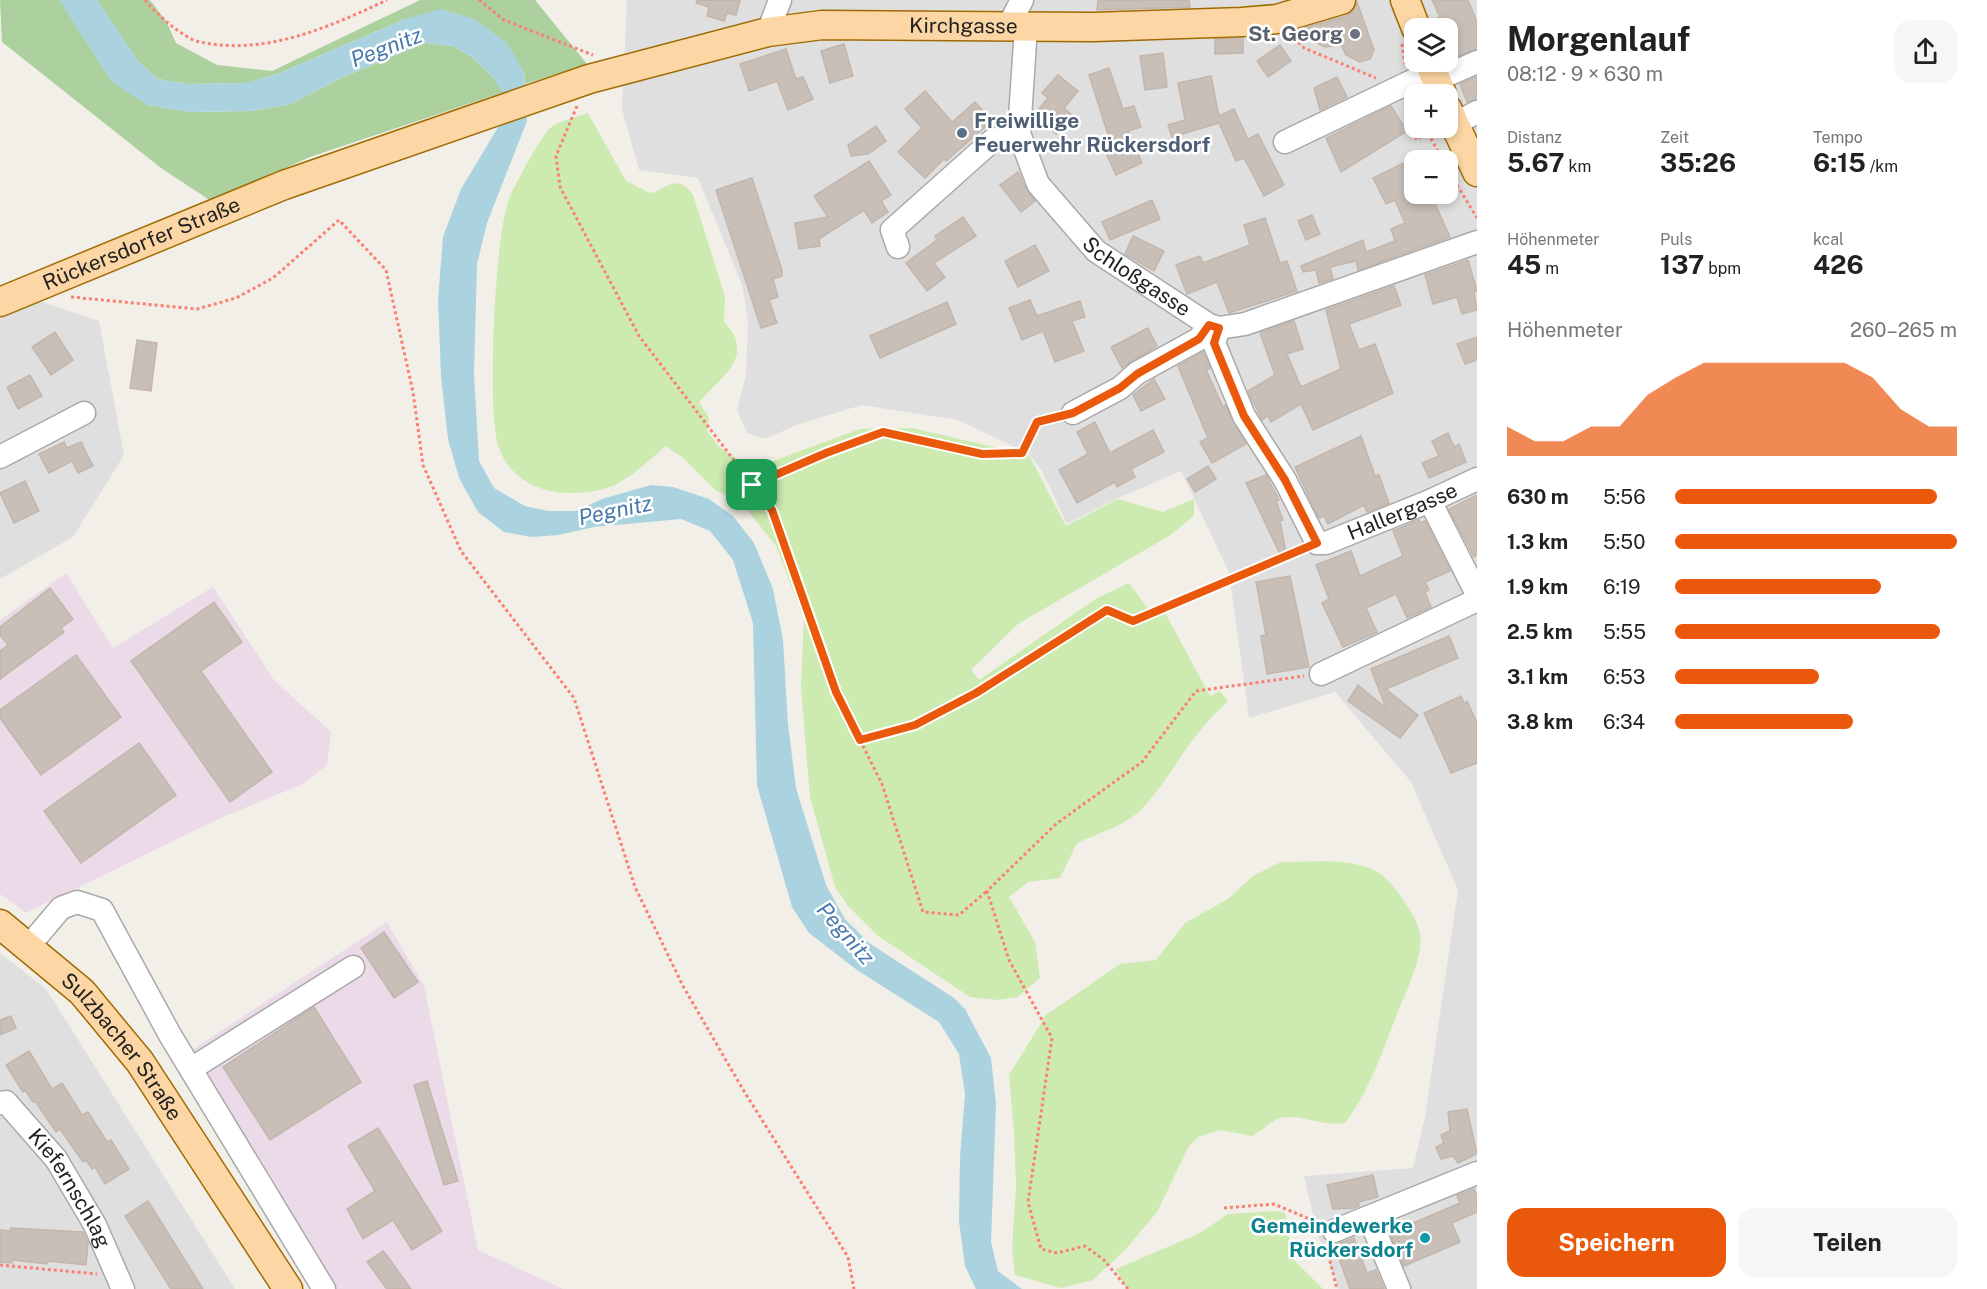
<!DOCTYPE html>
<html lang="de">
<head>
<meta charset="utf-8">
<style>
  body { margin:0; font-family:"Public Sans",sans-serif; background:#f6f6f6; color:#222; height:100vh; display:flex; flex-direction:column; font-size:22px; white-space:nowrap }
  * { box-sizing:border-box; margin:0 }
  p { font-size:20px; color:#767676 }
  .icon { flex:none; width:33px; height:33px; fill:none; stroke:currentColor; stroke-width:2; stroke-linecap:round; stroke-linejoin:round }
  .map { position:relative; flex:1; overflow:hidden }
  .sheet { display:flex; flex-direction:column; background:#fff; width:510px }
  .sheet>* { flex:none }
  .controls { position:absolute; left:1404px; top:18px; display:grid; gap:12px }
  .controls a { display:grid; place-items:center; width:54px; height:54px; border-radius:12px; background:#fff; box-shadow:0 3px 9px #0003; font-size:30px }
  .pin { position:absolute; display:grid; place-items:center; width:51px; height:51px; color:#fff; margin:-26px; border-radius:12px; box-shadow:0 3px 9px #0006 }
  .round { display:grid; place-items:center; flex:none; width:63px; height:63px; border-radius:18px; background:#f6f6f6 }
  .summary { display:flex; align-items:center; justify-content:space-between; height:102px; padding:0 30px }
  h1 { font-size:33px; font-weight:700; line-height:45px }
  .metrics { display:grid; grid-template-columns:repeat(3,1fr); gap:9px; height:102px; padding:6px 30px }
  .metrics div { display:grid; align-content:center }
  .metrics b { font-size:26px; font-weight:700 }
  .metrics small { font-size:16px; font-weight:400 }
  .metrics p { font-size:16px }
  .chart { height:168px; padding:12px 30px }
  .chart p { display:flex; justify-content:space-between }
  .chart svg { width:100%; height:108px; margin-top:6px; fill:#ea580c; opacity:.7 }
  .cta { display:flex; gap:12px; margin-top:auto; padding:12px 30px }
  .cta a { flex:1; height:69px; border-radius:18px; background:#ea580c; color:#fff; font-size:24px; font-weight:700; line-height:69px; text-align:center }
  .cta a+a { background:#f6f6f6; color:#222 }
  ul { padding:0 30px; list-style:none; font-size:20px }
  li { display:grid; grid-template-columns:96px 72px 1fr; align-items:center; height:45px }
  li i { height:15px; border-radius:8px; background:#ea580c }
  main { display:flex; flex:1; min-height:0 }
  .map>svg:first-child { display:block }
  .residential { fill:#e0dfdf; fill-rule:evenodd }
  .industrial { fill:#ebdbe8 }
  .grass { fill:#cdebb0 }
  .forest { fill:#add19e }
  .water { fill:#aad3df }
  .building { fill:#c7bfb8; stroke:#c4b6ab; stroke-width:1.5 }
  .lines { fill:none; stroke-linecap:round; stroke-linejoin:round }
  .minor-casing { stroke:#a9a9a9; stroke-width:25 }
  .major-casing { stroke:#a06b00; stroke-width:31 }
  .path { stroke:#fa8072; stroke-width:3; stroke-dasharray:3 3; stroke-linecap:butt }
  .minor { stroke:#fff; stroke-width:22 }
  .major { stroke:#fcd6a4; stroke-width:28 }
  .route-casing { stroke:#fff; stroke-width:12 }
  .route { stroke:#ea580c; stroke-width:8 }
  .worship-dot { fill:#6b7280; stroke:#fff; stroke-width:2 }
  .service-dot { fill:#5c6f8a; stroke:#fff; stroke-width:2 }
  .culture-dot { fill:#0f9aa8; stroke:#fff; stroke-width:2 }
  .labels { text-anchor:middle; stroke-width:5; stroke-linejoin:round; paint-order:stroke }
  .street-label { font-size:21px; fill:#222; stroke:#fff }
  .worship-label { font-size:21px; font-weight:bold; fill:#5b616d; stroke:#fff; text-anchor:end }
  .service-label { font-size:21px; font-weight:bold; fill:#4e5e75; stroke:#fff; text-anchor:start }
  .culture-label { font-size:21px; font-weight:bold; fill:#0d838f; stroke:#fff; text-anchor:end }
  .water-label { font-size:22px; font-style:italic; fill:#4a7aab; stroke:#fff }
</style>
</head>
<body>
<main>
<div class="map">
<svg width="1477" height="1289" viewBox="0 0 1477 1289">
  <rect width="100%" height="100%" fill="#f2efe9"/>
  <g class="residential">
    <path d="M627 0H1477V1289H1339L1318 1236 1304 1176 1413 1168 1425 1117 1458 890 1411 782 1335 692 1249 718 1229 572 1181 471 1118 498 1067 524 1042 471 1029 454 958 420 862 405 799 424 765 439 747 433 737 410 746 375 748 321 742 285 698 178 639 170 622 109ZM1414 28H1448V62H1414ZM1414 94H1448V128H1414ZM1414 160H1448V194H1414Z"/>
    <path d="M36 300 99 321 124 455 73 537 0 579V316Z"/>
    <path d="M0 953 46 989 235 1289H0Z"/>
  </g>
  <g class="industrial">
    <path d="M66 573 113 648 213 587 274 680 331 732 327 765 303 784 218 819 26 913 0 894V620Z"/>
    <path d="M387 922 424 986 478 1250 563 1289H328L183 1056Z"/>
  </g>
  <g class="grass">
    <path d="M588 113 626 181 650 193C667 189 677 172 693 195L725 296 724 322C757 356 721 377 699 402L709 418 707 431 719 447 751 469 860 429 912 428 1029 455 1066 526 1118 499 1163 512 1194 499V516L1169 536 1018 624 971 670 979 680 1097 598 1129 583 1149 610 1162 607 1210 696 1220 691 1228 702C1192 731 1173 775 1142 809 1126 825 1097 834 1077 843L1060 878 1028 882 1009 897 1035 942 1040 978 1018 997 997 1000 970 997 878 936 848 906 835 887 810 797 801 688 804 619 776 546 741 502 715 490 683 458 666 446C651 459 625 483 607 488 565 500 515 492 499 448 486 415 495 233 509 199 513 188 543 133 550 128 559 121 576 117 588 113Z"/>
    <path d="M1281 862C1311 862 1349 857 1376 871 1390 877 1418 918 1420 933 1423 960 1407 988 1398 1012 1382 1051 1371 1089 1345 1123 1323 1127 1300 1113 1279 1118 1271 1121 1261 1132 1252 1136L1220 1130 1198 1137 1189 1146 1157 1212 1126 1249 1093 1280 1061 1288 1015 1275 1012 1248 1016 1185 1014 1132 1009 1075 1046 1015 1120 964 1156 960 1185 923 1228 899 1253 876Z"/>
    <path d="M1278 1211 1285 1213 1293 1259 1323 1289H1126L1116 1269 1200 1233 1228 1214Z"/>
  </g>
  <g class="forest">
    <path d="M0 0H59L147 105 190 112 251 111 291 104 339 79 425 43 453 46 472 57 493 77 504 92 310 157 211 201 161 168 2 42Z"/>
    <path d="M97 0H150L166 21 176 43 217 65 272 71 420 0H535L587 64 525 84 524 71 405 19 280 73 247 83 187 84 158 79 138 61Z"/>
  </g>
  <path class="water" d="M59 0H97L138 61 158 79 187 84 246 83 280 73 405 19 441 9 474 19 506 42 524 71 527 121 487 223 477 264 474 374 479 461 494 488 525 506 548 511H576L602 499 651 485 673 487 709 499 733 516 754 543 773 589 783 640 788 724 796 788 826 885 845 919 869 943 954 998 965 1009 991 1058 996 1104 991 1242 998 1271 1022 1289H976L965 1266 959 1221 960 1157 965 1094 959 1054 939 1022 857 970 809 933 792 907 757 785 753 623 733 560 710 531 681 519 594 527 558 535 532 537 504 532 478 512 459 478 448 439 441 376 438 300 443 237 461 189 500 124 505 97 493 77 472 57 453 46 425 43 339 79 291 104 251 111 190 112 147 105 112 82Z"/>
  <g class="building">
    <path d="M697 0H740L736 15 727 13 724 21 707 16 709 7 696 3Z"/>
    <path d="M1098 0H1189L1190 7 1097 10Z"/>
    <path d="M1432 0H1468L1477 22V49L1450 59 1448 28H1441L1437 18 1440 17Z"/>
    <path d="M1357 2 1374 50 1370 59 1360 62 1346 55 1341 45 1325 47 1306 38 1304 28 1346 16 1353 11Z"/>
    <path d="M1243 38V53L1215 54V39Z"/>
    <path d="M844 44 853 76 830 83 821 51Z"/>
    <path d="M1280 45 1291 61 1268 77 1257 61Z"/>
    <path d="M786 49 796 79 803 77 813 99 788 110 777 81 749 91 740 64Z"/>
    <path d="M1163 53 1167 87 1145 90 1140 56Z"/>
    <path d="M1109 68 1123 109 1134 106 1141 127 1128 131 1142 163 1116 175 1099 138 1113 150 1089 75Z"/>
    <path d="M1058 75 1078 91 1064 108 1072 115 1056 134 1034 115 1048 98 1042 93Z"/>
    <path d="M1211 76 1219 116 1234 109 1248 139 1258 134 1284 185 1264 196 1244 158 1236 161 1219 123 1172 137 1168 125 1185 120 1178 83Z"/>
    <path d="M1337 77 1347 97 1320 110 1314 88Z"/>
    <path d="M1477 77V99L1467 102 1460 84Z"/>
    <path d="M925 91 952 122 975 102 992 121 946 161 944 159 925 178 898 152 922 128 905 109Z"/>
    <path d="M1391 106 1407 131 1341 172 1326 138Z"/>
    <path d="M876 126 886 141 868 154 851 156 848 145Z"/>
    <path d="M1414 158V204L1432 197 1450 237 1358 270 1356 261 1330 267 1333 279 1319 283 1316 270 1303 272 1301 266 1363 240 1366 252 1395 241 1391 229 1405 223 1395 200 1386 204 1373 178Z"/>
    <path d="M869 161 891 195 881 201 888 212 872 223 864 210 819 239 820 246 799 249 795 223 828 217 814 196Z"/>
    <path d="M1018 172 1026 189 1035 201 1021 212 1000 185Z"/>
    <path d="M752 178 782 270V276L773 279 778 297 769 300 777 323 761 328 716 190Z"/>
    <path d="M1152 200 1160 219 1110 240 1102 222Z"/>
    <path d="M1312 215 1320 234 1306 240 1298 221Z"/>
    <path d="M963 217 976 236 934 263 945 277 927 291 906 263 937 240 935 236Z"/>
    <path d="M1265 218 1280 263 1287 261 1297 291 1229 313 1217 282 1187 294 1176 265 1200 256 1203 263 1250 245 1244 225Z"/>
    <path d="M1133 236 1164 251 1154 271 1125 254Z"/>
    <path d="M1035 245 1049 271 1018 287 1005 261Z"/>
    <path d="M1468 260 1477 291 1474 292 1477 310 1462 314 1457 297 1433 304 1425 275Z"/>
    <path d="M1394 286 1401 305 1349 324 1359 350 1375 344 1393 393 1313 430 1301 404 1271 422 1268 416 1262 420 1248 391 1275 375 1260 333 1294 321 1303 349 1287 354 1301 387 1341 369 1326 310Z"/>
    <path d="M1030 300 1037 316 1080 301 1085 317 1072 321 1084 351 1055 362 1043 331 1022 340 1009 308Z"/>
    <path d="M947 302 956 324 880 358 870 336Z"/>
    <path d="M1148 328 1157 346 1122 368 1111 347Z"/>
    <path d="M55 332 73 360 51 375 32 347Z"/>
    <path d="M1477 337V360L1465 364 1457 344Z"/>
    <path d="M137 340 157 343 151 391 130 388Z"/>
    <path d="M1203 352 1210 368 1206 370 1223 407 1225 405 1246 444 1212 463 1200 442 1208 438 1178 366Z"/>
    <path d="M30 375 42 396 18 409 7 387Z"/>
    <path d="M1154 379 1165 399 1141 411 1133 395Z"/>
    <path d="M1095 422 1110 453 1153 430 1164 452 1131 469 1135 477 1117 487 1115 482 1077 503 1059 470 1088 454 1077 432Z"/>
    <path d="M1448 433 1454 447 1459 444 1466 462 1429 478 1422 463 1439 456 1432 441Z"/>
    <path d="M1361 436 1375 476 1379 475 1389 503 1367 512 1364 505 1328 524 1324 516 1319 518 1295 467Z"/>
    <path d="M64 442 67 448 81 442 93 466 78 473 72 461 49 473 39 454Z"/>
    <path d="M1208 466 1216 479 1195 492 1187 479Z"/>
    <path d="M1266 475 1279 500 1276 501 1283 520 1280 521 1287 558 1283 560 1246 483Z"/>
    <path d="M25 481 39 511 14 523 0 493Z"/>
    <path d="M1477 495V555L1474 557 1449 509Z"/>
    <path d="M1419 520 1420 523 1425 521 1450 571 1425 582 1429 590 1425 592 1431 607 1407 618 1396 594 1366 608 1377 632 1343 647 1322 603 1329 599 1316 565 1351 551 1360 576 1403 556 1393 531Z"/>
    <path d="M1290 576 1309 667 1267 674 1261 636 1266 635 1256 582Z"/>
    <path d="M50 588 73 619 61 628 64 632 0 679V651L8 645 0 635V627Z"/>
    <path d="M214 602 242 642 201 671 272 772 230 802 131 661Z"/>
    <path d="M1449 636 1458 658 1386 689 1418 715 1400 738 1348 701 1358 685 1386 708 1371 669Z"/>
    <path d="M76 655 121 717 41 775 0 718V710Z"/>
    <path d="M1461 696 1464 703 1467 701 1477 723V763L1451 773 1424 713Z"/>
    <path d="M139 743 176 795 81 863 44 811Z"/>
    <path d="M384 932 418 982 394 998 361 948Z"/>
    <path d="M314 1007 361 1082 270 1140 223 1067Z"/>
    <path d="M11 1016 16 1028 0 1035V1020Z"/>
    <path d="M29 1051 52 1089 62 1083 82 1115 88 1112 107 1142 111 1140 129 1169 105 1184 95 1167 92 1169 86 1160 83 1162 60 1129 56 1132 35 1101 33 1102 25 1090 23 1092 6 1065Z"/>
    <path d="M427 1081 458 1181 444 1185 414 1085Z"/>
    <path d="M1467 1109 1477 1154 1458 1163 1453 1156 1441 1159 1436 1147 1444 1143 1441 1135 1450 1131 1448 1112Z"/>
    <path d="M378 1128 442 1231 412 1250 393 1220 363 1239 347 1209 375 1191 348 1146Z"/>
    <path d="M1373 1175 1378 1197 1358 1202 1359 1206 1354 1208 1333 1209 1327 1185Z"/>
    <path d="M1474 1189 1477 1196V1212L1452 1223 1460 1242 1404 1266 1390 1233 1460 1203 1457 1196Z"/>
    <path d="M148 1201 203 1289H171L125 1216Z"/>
    <path d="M11 1228 83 1232 88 1243 86 1265 48 1261 47 1264 12 1260V1263L0 1262V1230L11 1231Z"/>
    <path d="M1354 1238 1367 1273 1376 1270 1384 1289H1350L1334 1245Z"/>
    <path d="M383 1251 388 1257 411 1289H387L367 1262Z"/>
  </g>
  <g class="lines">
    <defs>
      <g id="minor">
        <path d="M1008 27 1022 0"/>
        <path id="s1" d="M1026 27 1019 133 1038 184 1096 251 1209 325 1219 328 1245 324 1477 242"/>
        <path d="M768 32 780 0"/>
        <path d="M1436 80 1477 62"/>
        <path d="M1453 125 1477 112"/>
        <path d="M1285 142 1433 71"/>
        <path d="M898 247 892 230 993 140 1019 133"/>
        <path id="s2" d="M1219 328 1214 343 1244 416 1285 480 1317 543H1326L1430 501 1477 479"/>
        <path d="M1073 413 1120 388 1137 373 1199 339 1209 325"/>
        <path d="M0 457 84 413"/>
        <path d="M1430 501 1477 594"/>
        <path d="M1321 674 1477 600"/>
        <path d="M28 947 61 908 77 902 102 910 170 1035 324 1289"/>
        <path d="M191 1069 353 967"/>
        <path id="s3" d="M0 1103 6 1102 56 1159 95 1225 123 1289"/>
        <path d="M1369 1217 1399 1289"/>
        <path d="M1334 1231 1477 1173"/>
      </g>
      <g id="major">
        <path d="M1405 0 1416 28"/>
        <path d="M1429 62 1442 94"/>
        <path d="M1448 110 1477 172"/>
        <path id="s4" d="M0 302 284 185 589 79 768 32 822 25 1094 27 1242 22 1277 19 1341 0"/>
        <path id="s5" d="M0 924 82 992 140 1062 288 1289"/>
      </g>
    </defs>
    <use href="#minor" class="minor-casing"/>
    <use href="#major" class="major-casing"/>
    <g class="path">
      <path d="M145 0C155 13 184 39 200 42 266 56 329 27 387 0"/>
      <path d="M479 0 504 20 593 55"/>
      <path d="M1294 38 1304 48 1376 78"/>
      <path d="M1402 44 1405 64"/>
      <path d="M577 106 556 156 560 187 639 336 772 510 836 692 882 784 923 912 959 915 987 891"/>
      <path d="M1414 123 1409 127 1417 140 1427 132"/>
      <path d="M1425 128 1443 160"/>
      <path d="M1448 168 1454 179"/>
      <path d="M1457 185 1477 218"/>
      <path d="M71 297 197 309 236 298 273 278 339 220 386 270 413 392 423 465 461 551 574 698 635 887 683 986 742 1088 848 1257 854 1289"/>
      <path d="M752 485 827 453 883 432 983 455 1022 453 1037 422 1054 418"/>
      <path d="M859 740 915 725 976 693 1107 610 1133 621 1299 551"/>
      <path d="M1224 1208 1274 1204 1319 1223"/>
      <path d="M1327 1249 1337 1289"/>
      <path d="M0 1265 97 1274"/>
      <path d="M1128 1289 1104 1260 1085 1246 1057 1253 1041 1249 1028 1202 1052 1038 1009 960 987 891 1056 824 1142 762 1196 691 1304 676"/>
    </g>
    <use href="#minor" class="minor"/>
    <use href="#major" class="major"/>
  </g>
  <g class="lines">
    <defs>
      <path id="route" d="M1209 325 1219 328 1214 343 1244 416 1285 480 1317 543 1133 621 1107 610 976 693 915 725 860 740 836 692 772 510 752 485 826 453 883 432 982 454 1022 453 1037 422 1073 413 1120 388 1137 374 1199 339Z"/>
    </defs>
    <use href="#route" class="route-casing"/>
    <use href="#route" class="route"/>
  </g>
  <circle class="worship-dot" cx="1355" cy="34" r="6"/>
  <circle class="service-dot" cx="962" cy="133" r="6"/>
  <circle class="culture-dot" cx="1425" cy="1238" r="6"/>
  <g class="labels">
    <g class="street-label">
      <text dy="7" stroke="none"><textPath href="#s4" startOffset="1011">Kirchgasse</textPath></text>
      <text dy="7" stroke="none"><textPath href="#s4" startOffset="153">Rückersdorfer Straße</textPath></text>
      <text dy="7" stroke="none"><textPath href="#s1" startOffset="297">Schloßgasse</textPath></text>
      <text dy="7" stroke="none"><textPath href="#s2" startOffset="333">Hallergasse</textPath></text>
      <text dy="7" stroke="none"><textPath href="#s5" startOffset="174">Sulzbacher Straße</textPath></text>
      <text dy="7" stroke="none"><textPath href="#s3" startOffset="114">Kiefernschlag</textPath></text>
    </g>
    <g class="worship-label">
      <text x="1343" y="41">St. Georg</text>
    </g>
    <g class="service-label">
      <text x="974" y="128">Freiwillige<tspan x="974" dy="24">Feuerwehr Rückersdorf</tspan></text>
    </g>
    <g class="culture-label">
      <text x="1413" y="1233">Gemeindewerke<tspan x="1413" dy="24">Rückersdorf</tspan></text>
    </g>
    <g class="water-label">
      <text transform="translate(386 47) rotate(-21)" y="8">Pegnitz</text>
      <text transform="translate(615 510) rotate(-12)" y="8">Pegnitz</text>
      <text transform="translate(846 933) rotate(49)" y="8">Pegnitz</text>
    </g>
  </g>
</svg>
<div class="controls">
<a><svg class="icon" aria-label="layers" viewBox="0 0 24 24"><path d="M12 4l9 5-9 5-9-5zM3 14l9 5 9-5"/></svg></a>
<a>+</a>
<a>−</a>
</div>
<div class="pin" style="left:752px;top:485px;background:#1e9e55"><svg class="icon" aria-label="arrive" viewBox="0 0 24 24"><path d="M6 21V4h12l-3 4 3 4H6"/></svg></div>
</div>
<section class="sheet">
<div class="summary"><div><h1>Morgenlauf</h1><p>08:12 · 9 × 630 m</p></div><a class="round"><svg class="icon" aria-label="share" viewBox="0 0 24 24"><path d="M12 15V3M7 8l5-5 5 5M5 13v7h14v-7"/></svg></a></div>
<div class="metrics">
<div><p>Distanz</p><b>5.67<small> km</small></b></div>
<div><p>Zeit</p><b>35:26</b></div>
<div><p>Tempo</p><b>6:15<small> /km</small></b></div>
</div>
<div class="metrics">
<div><p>Höhenmeter</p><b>45<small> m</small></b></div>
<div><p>Puls</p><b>137<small> bpm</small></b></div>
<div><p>kcal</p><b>426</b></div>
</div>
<div class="chart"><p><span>Höhenmeter</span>260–265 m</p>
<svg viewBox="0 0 160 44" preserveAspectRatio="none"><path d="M0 44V32L10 38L20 38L30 32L40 32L50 19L60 12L70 6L80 6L90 6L100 6L110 6L120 6L130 12L140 25L150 32L160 32V44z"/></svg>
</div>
<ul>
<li><b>630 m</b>5:56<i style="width:93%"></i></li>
<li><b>1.3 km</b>5:50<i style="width:100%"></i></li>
<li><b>1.9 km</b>6:19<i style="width:73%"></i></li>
<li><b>2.5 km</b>5:55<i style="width:94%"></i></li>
<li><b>3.1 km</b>6:53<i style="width:51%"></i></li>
<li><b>3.8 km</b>6:34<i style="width:63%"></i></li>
</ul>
<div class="cta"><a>Speichern</a><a>Teilen</a></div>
</section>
</main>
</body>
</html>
